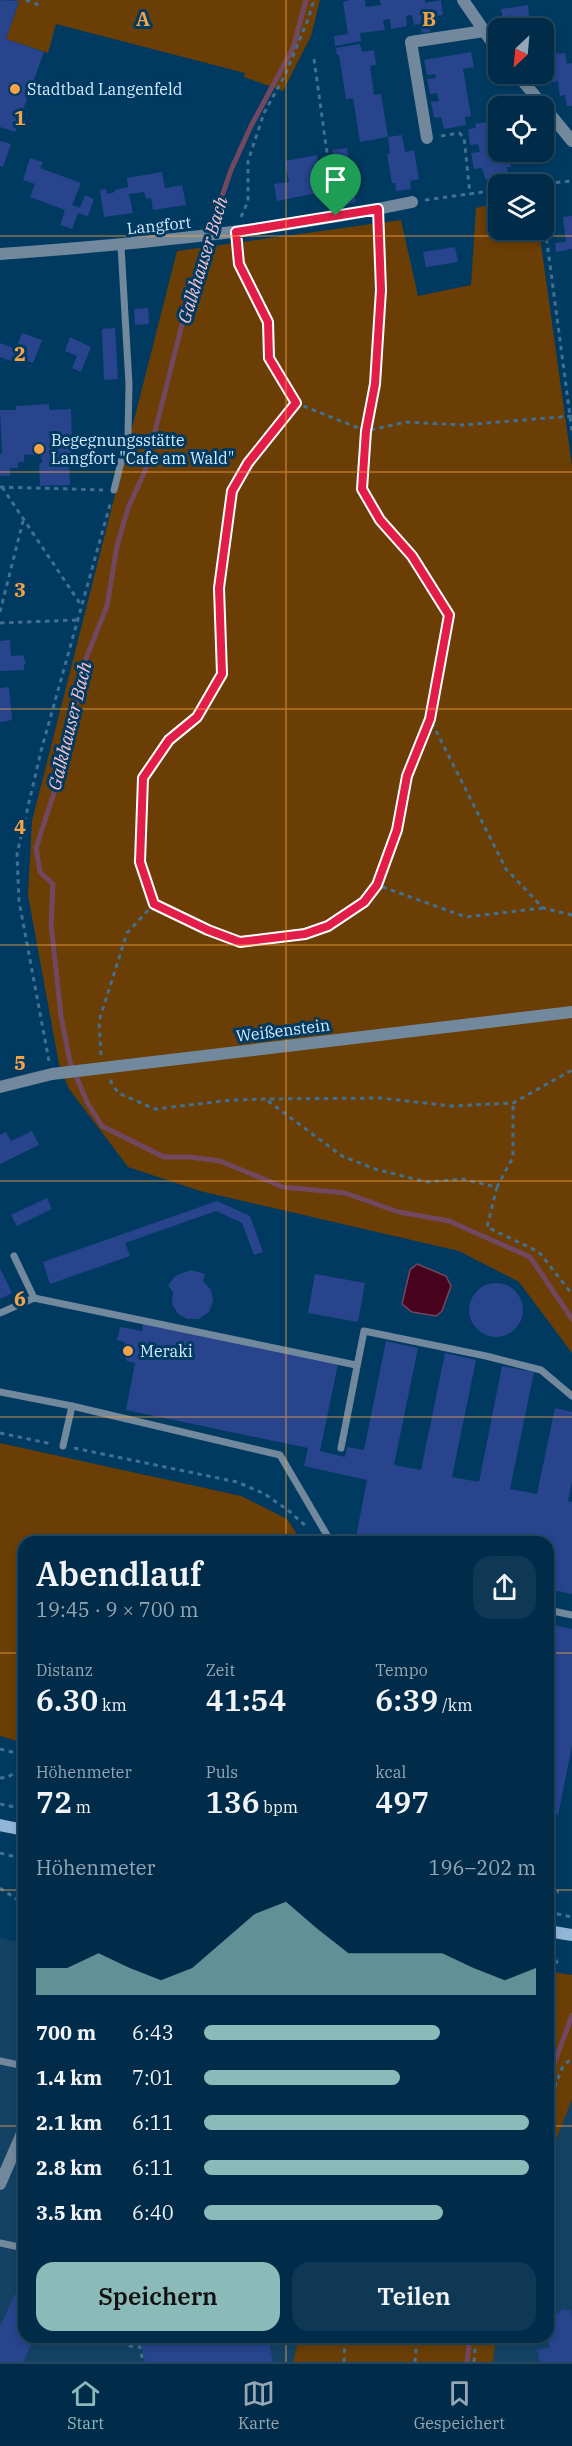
<!DOCTYPE html>
<html lang="de">
<head>
<meta charset="utf-8">
<style>
  body { margin:0; font-family:"IBM Plex Serif",serif; background:#0e3853; color:#f1f3f6; height:100vh; display:flex; flex-direction:column; font-size:22px; white-space:nowrap }
  * { box-sizing:border-box; margin:0 }
  p { font-size:20px; color:#95a7b4 }
  .icon { flex:none; width:33px; height:33px; fill:none; stroke:currentColor; stroke-width:2; stroke-linecap:round; stroke-linejoin:round }
  .map { position:relative; flex:1; overflow:hidden }
  .drawer { position:absolute; left:18px; top:1536px; width:536px; height:807px; display:flex; flex-direction:column; background:#002c49; border-radius:18px; box-shadow:0 3px 9px #0003,0 0 0 2px #224861 }
  .drawer>* { flex:none }
  .needle { width:39px; rotate:206deg }
  .fabs { position:absolute; left:488px; top:18px; display:grid; gap:12px }
  .fabs a { display:grid; place-items:center; width:66px; height:66px; border-radius:12px; background:#002c49; box-shadow:0 3px 9px #0003,0 0 0 2px #224861; font-size:30px }
  .pin { position:absolute; display:grid; place-items:center; width:51px; height:51px; color:#fff; margin:-62px -26px; border-radius:50% 50% 50% 0; rotate:-45deg; box-shadow:0 0 6px #0007 }
  .pin .icon { rotate:45deg }
  .round { display:grid; place-items:center; flex:none; width:63px; height:63px; border-radius:18px; background:#0e3853 }
  .head { display:flex; align-items:center; justify-content:space-between; height:102px; padding:0 18px }
  h1 { font-size:33px; font-weight:600; line-height:45px }
  .metrics { display:grid; grid-template-columns:repeat(3,1fr); gap:9px; height:102px; padding:6px 18px }
  .metrics div { display:grid; align-content:center }
  .metrics b { font-size:30px; font-weight:600 }
  .metrics small { font-size:16px; font-weight:400 }
  .metrics p { font-size:16px }
  .chart { height:168px; padding:12px 18px }
  .chart p { display:flex; justify-content:space-between }
  .chart svg { width:100%; height:108px; margin-top:6px; fill:#8bbbb9; opacity:.7 }
  .primary-button { display:flex; gap:12px; margin-top:auto; padding:12px 18px }
  .primary-button a { flex:1; height:69px; border-radius:18px; background:#8bbbb9; color:#111; font-size:24px; font-weight:600; line-height:69px; text-align:center }
  .primary-button a+a { background:#0e3853; color:#f1f3f6 }
  ul { padding:0 18px; list-style:none; font-size:20px }
  li { display:grid; grid-template-columns:96px 72px 1fr; align-items:center; height:45px }
  li i { height:15px; border-radius:8px; background:#8bbbb9 }
  .dock { display:flex; justify-content:space-around; align-items:center; height:84px; border-top:2px solid #224861; background:#002c49; font-size:16px; color:#95a7b4 }
  .dock a { display:grid; justify-items:center; gap:3px }
  .dock .current { color:#8bbbb9 }
  .map>svg:first-child { display:block }
  .built { fill:#134264 }
  .green { fill:#6a3e04 }
  .water { fill:#47021d; stroke:#724860; stroke-width:1.5 }
  .lines { fill:none; stroke-linecap:round; stroke-linejoin:round }
  .stream { stroke:#724860; stroke-width:5 }
  .building { fill:#27448d }
  .path { stroke:#417091; stroke-width:3; stroke-dasharray:4.5 4.5; stroke-linecap:butt }
  .service { stroke:#72889c; stroke-width:7 }
  .minor { stroke:#72889c; stroke-width:12 }
  .secondary { stroke:#92b6d5; stroke-width:12 }
  .route-casing { stroke:#fff; stroke-width:12 }
  .route { stroke:#e11d48; stroke-width:8 }
  .grid { fill:none; stroke:#f6a247; stroke-width:1.5; stroke-opacity:0.55 }
  .poi-dot { fill:#f6a247; stroke:#003a61; stroke-width:2 }
  .labels { text-anchor:middle; stroke-width:6; stroke-linejoin:round; paint-order:stroke }
  .poi-label { font-size:16px; fill:#d5ebfe; stroke:#003a61; text-anchor:start }
  .street-label { font-size:16px; fill:#d5ebfe; stroke:#003a61 }
  .water-label { font-size:18px; font-style:italic; fill:#f9c3ce; stroke:#003a61 }
  .grid-label { font-size:20px; text-anchor:middle; font-weight:bold; fill:#f6a247; stroke:#003a61; stroke-width:6; stroke-linejoin:round; paint-order:stroke }
</style>
</head>
<body>
<div class="map">
<svg width="572" height="2362" viewBox="0 0 572 2362">
  <rect width="100%" height="100%" fill="#003a61"/>
  <path class="built" d="M0 1938 24 1943V2337H548V2008H572V2362H0Z"/>
  <g class="green">
    <path d="M15 0H320L311 36 283 91 244 77 245 73 56 24 48 53 6 39 19 2Z"/>
    <path d="M498 203V230H539L572 466V1353L519 1282 459 1251 200 1191 128 1167 69 1089 59 1064 28 895 32 821 177 251 401 220 418 296 471 285 476 208Z"/>
    <path d="M0 1443 241 1496 287 1519 302 1542H24V1743L0 1736Z"/>
    <path d="M548 1971 572 1975V2099L548 2160Z"/>
    <path d="M299 2337H496L493 2362H293Z"/>
  </g>
  <path class="water" d="M417 1264 446 1276 451 1286 442 1311 436 1316 412 1312 402 1304 410 1270Z"/>
  <g class="lines">
    <g class="stream">
      <path d="M306 0 293 48 251 126 231 170 193 281 145 471 128 508 117 546 107 606 81 671 68 750 36 848 40 872 53 884 51 924 61 1016 70 1062 87 1102 102 1126 164 1157H190L220 1161 283 1187 345 1193 399 1212 449 1221 530 1257 572 1319"/>
      <path d="M548 2081 572 2015"/>
      <path d="M467 2362 470 2337"/>
    </g>
  </g>
  <g class="building">
    <path d="M0 0 19 1 6 39 44 52 15 132 0 127Z"/>
    <path d="M350 0H365L366 7 381 5 380 0H425V3L441 0 443 15 428 18 430 32 422 33 420 24 414 25 412 15 406 16 407 26 391 29 390 19 383 20 385 30 360 33 361 41 335 46 334 36 348 34 343 2Z"/>
    <path d="M528 5 529 16H534L536 28H509V24L504 25 501 9Z"/>
    <path d="M546 29 548 40 553 39 555 54 565 53 567 64 572 63V106H567L565 95 560 96 558 81 548 83 547 71 543 72V30Z"/>
    <path d="M360 44 362 52 374 50 376 65 370 66 374 95 381 94 388 137 360 142 353 98 346 99 339 55H337L336 48Z"/>
    <path d="M471 52 474 67 463 69 471 116 465 117 466 125 444 129 441 117 434 118 431 102 439 101 437 93 430 94 427 79 436 78 435 74 427 75 424 60Z"/>
    <path d="M498 120V152H508L511 167H507L508 176 486 180 482 168 474 169 471 153 480 152 478 144 470 145 468 129 476 128 475 124Z"/>
    <path d="M402 135 405 152 414 150 419 179 410 181 411 189 396 191 395 183H392L387 154H390L388 137Z"/>
    <path d="M0 141 11 144 3 167 0 166Z"/>
    <path d="M347 148 356 202 340 205 332 150Z"/>
    <path d="M317 155 320 177 328 176 331 194 322 195V192L277 201 274 184 289 182 285 161Z"/>
    <path d="M30 158 43 162 40 168 81 183 72 205 80 208 85 195 94 199 88 216 78 213 72 229 60 225 65 210 30 197 35 184 23 180Z"/>
    <path d="M162 172 165 188 182 185 186 205 153 210 151 198 146 199 144 192 137 193 129 194 133 213 104 217 100 190 106 189 107 194 115 192V190L128 187 127 178Z"/>
    <path d="M572 216V249L556 252 555 243 566 242 563 217Z"/>
    <path d="M455 247 458 262 426 267 423 252Z"/>
    <path d="M148 308 149 324 135 325 134 309Z"/>
    <path d="M115 328 118 379 104 380 102 329Z"/>
    <path d="M22 333 42 340 33 363 13 356 11 361 0 357V343L16 349Z"/>
    <path d="M70 337 91 347 81 372 72 368 77 356 65 351Z"/>
    <path d="M49 404V410L71 409 72 445 75 444 76 457H73V466H69L70 485 40 486 39 463H42L41 454 24 455V462H18V468H10V476H0V454H2L0 410H16V406Z"/>
    <path d="M10 640 11 656 23 655 26 664H24V670L0 671V641Z"/>
    <path d="M9 687 12 720 0 722V688Z"/>
    <path d="M32 1131 39 1145 0 1164V1135L6 1132 11 1141Z"/>
    <path d="M47 1198 52 1209 17 1226 11 1215Z"/>
    <path d="M217 1201 250 1216 263 1252 254 1255 242 1223 216 1211 125 1243 130 1256 50 1284 43 1262Z"/>
    <path d="M0 1268 12 1293 0 1299Z"/>
    <path d="M191 1270 205 1274 203 1281 211 1290 213 1301 209 1312 199 1319H187L178 1314 172 1304 173 1292 168 1286 175 1276Z"/>
    <path d="M315 1274 365 1283 358 1322 308 1313Z"/>
    <circle cx="496" cy="1310" r="27"/>
    <path d="M143 1323 338 1364 320 1451 345 1457 347 1447 364 1450 386 1341 418 1348 394 1465 421 1470 445 1353 476 1360 452 1477 479 1482 502 1366 534 1372 510 1489 537 1494 555 1408 572 1412V1482L568 1501 572 1502V1594L548 1589V1542H355L367 1480 304 1466 308 1448 126 1410 135 1363 127 1361 124 1356 126 1345 124 1342 117 1340 120 1327 142 1331Z"/>
    <path d="M548 1624 572 1629V1746L558 1815 548 1813Z"/>
    <path d="M24 2276V2337H35L23 2362H0V2326Z"/>
    <path d="M563 2309 571 2311 572 2317V2362H540L537 2350 550 2347 547 2337 548 2314 550 2312 557 2314Z"/>
    <path d="M140 2337H268L273 2362H145Z"/>
  </g>
  <g class="lines">
    <g class="path">
      <path d="M26 0 39 5"/>
      <path d="M314 59 334 203"/>
      <path d="M441 136 459 133 464 137 470 194"/>
      <path d="M538 184 572 181"/>
      <path d="M425 200 498 190"/>
      <path d="M543 212 572 431"/>
      <path d="M241 217 248 201V161L264 113 285 75 307 22 314 0"/>
      <path d="M378 223 381 290 375 384 366 431 362 489 380 520 412 556 449 615 430 719 506 869 543 908 572 915"/>
      <path d="M237 244 239 264 268 322 269 358 296 403"/>
      <path d="M0 487 103 490"/>
      <path d="M2 487 81 605"/>
      <path d="M0 612 23 521"/>
      <path d="M0 623 77 620"/>
      <path d="M377 885 397 830 407 776 430 719"/>
      <path d="M543 908 466 917 377 885C347 922 317 933 270 938 261 939 248 943 239 941 210 935 181 917 154 904L140 862 143 778 169 740 197 717 222 674 219 588 232 491 248 463 296 403 366 431 406 422 463 425 572 416"/>
      <path d="M101 1055 99 1021 127 933 154 904"/>
      <path d="M49 1061 19 901 17 854 41 751 111 501"/>
      <path d="M110 1080 118 1093 155 1109 232 1100 267 1099 379 1098 451 1106 513 1103 572 1070"/>
      <path d="M268 1101 342 1156 375 1169 426 1182 462 1179 497 1187 513 1157V1103"/>
      <path d="M497 1187 487 1227 539 1252 572 1294"/>
      <path d="M0 1433 52 1444"/>
      <path d="M74 1448 237 1482 263 1493 288 1510 307 1527"/>
      <path d="M0 1749 24 1755"/>
      <path d="M0 1778 8 1777 24 1767"/>
      <path d="M0 1804 24 1809"/>
      <path d="M0 1853 24 1859"/>
      <path d="M0 1888 24 1904"/>
      <path d="M548 1891 559 1892"/>
      <path d="M548 1912 572 1917"/>
      <path d="M548 1959 558 1961"/>
      <path d="M548 1969 558 1961"/>
      <path d="M548 2104 563 2066 572 2058"/>
      <path d="M113 2337 130 2346 140 2347 143 2362"/>
      <path d="M344 2362 345 2337"/>
      <path d="M415 2362 417 2337"/>
      <path d="M474 2362 476 2337"/>
    </g>
    <g class="service">
      <path d="M114 490 128 435 129 384 121 246"/>
      <path d="M14 1256 34 1298 356 1365"/>
      <path d="M0 1313 34 1298"/>
      <path d="M0 1392 72 1406 280 1455 331 1542"/>
      <path d="M63 1446 72 1406"/>
      <path d="M341 1448 364 1331 486 1356 541 1370 572 1396"/>
      <path d="M548 1610 572 1615"/>
      <path d="M0 2061 24 2066"/>
      <path d="M0 2243 24 2248"/>
    </g>
    <g class="minor">
      <path d="M463 0 498 51"/>
      <path d="M517 74 572 141"/>
      <path d="M427 138 411 42 484 31"/>
      <path d="M0 254C138 244 276 231 412 202"/>
      <path d="M0 1087 52 1074 572 1012"/>
      <path d="M0 2184 24 2129"/>
    </g>
    <g class="secondary">
      <path d="M0 1825 24 1830"/>
      <path d="M548 1931 572 1935"/>
    </g>
  </g>
  <g class="lines">
    <defs>
      <path id="route" d="M378 209 381 290 375 384 366 431 362 489 380 520 412 556 449 615 430 719 407 776 397 830 377 885 364 902 328 926 305 934 240 942 208 930 154 904 140 862 143 778 169 740 197 717 222 674 219 588 232 491 248 463 296 403 269 358 268 322 239 264 236 232Z"/>
    </defs>
    <use href="#route" class="route-casing"/>
    <use href="#route" class="route"/>
  </g>
  <path class="grid" d="M286 0V1542M0 236H572M0 472H572M0 709H572M0 945H572M0 1181H572M0 1417H572M0 1653H24M548 1653H572M0 1890H24M548 1890H572M0 2126H24M548 2126H572M286 2337V2362"/>
  <g class="poi-dot">
    <circle cx="15" cy="89" r="6"/>
    <circle cx="39" cy="449" r="6"/>
    <circle cx="128" cy="1351" r="6"/>
  </g>
  <g class="labels">
    <g class="poi-label">
      <text x="27" y="95">Stadtbad Langenfeld</text>
      <text x="51" y="446">Begegnungsstätte<tspan x="51" dy="18">Langfort "Cafe am Wald"</tspan></text>
      <text x="140" y="1357">Meraki</text>
    </g>
    <g class="street-label">
      <text transform="translate(159 225) rotate(-6)" y="6">Langfort</text>
      <text transform="translate(283 1030) rotate(-7)" y="6">Weißenstein</text>
    </g>
    <g class="water-label">
      <text transform="translate(203 260) rotate(-73)" y="6">Galkhauser Bach</text>
      <text transform="translate(70 726) rotate(-76)" y="6">Galkhauser Bach</text>
    </g>
  </g>
  <g class="grid-label">
    <text x="143" y="26">A</text>
    <text x="429" y="26">B</text>
    <text x="20" y="125">1</text>
    <text x="20" y="361">2</text>
    <text x="20" y="597">3</text>
    <text x="20" y="834">4</text>
    <text x="20" y="1070">5</text>
    <text x="20" y="1306">6</text>
  </g>
</svg>
<div class="fabs">
<a><svg class="needle" viewBox="-14 -14 28 28"><path d="M0-13l5 13h-10z" fill="#e53935"/><path d="M0 13l5-13h-10z" fill="#95a7b4"/></svg></a>
<a><svg class="icon" aria-label="locate" viewBox="0 0 24 24"><circle cx="12" cy="12" r="6"/><path d="M12 2v4M12 18v4M2 12h4M18 12h4"/></svg></a>
<a><svg class="icon" aria-label="layers" viewBox="0 0 24 24"><path d="M12 4l9 5-9 5-9-5zM3 14l9 5 9-5"/></svg></a>
</div>
<div class="pin" style="left:336px;top:216px;background:#1e9e55"><svg class="icon" aria-label="arrive" viewBox="0 0 24 24"><path d="M6 21V4h12l-3 4 3 4H6"/></svg></div>
<section class="drawer">
<div class="head"><div><h1>Abendlauf</h1><p>19:45 · 9 × 700 m</p></div><a class="round"><svg class="icon" aria-label="share" viewBox="0 0 24 24"><path d="M12 15V3M7 8l5-5 5 5M5 13v7h14v-7"/></svg></a></div>
<div class="metrics">
<div><p>Distanz</p><b>6.30<small> km</small></b></div>
<div><p>Zeit</p><b>41:54</b></div>
<div><p>Tempo</p><b>6:39<small> /km</small></b></div>
</div>
<div class="metrics">
<div><p>Höhenmeter</p><b>72<small> m</small></b></div>
<div><p>Puls</p><b>136<small> bpm</small></b></div>
<div><p>kcal</p><b>497</b></div>
</div>
<div class="chart"><p><span>Höhenmeter</span>196–202 m</p>
<svg viewBox="0 0 160 44" preserveAspectRatio="none"><path d="M0 44V33L10 33L20 27L30 33L40 38L50 33L60 22L70 11L80 6L90 17L100 27L110 27L120 27L130 27L140 33L150 38L160 33V44z"/></svg>
</div>
<ul>
<li><b>700 m</b>6:43<i style="width:71%"></i></li>
<li><b>1.4 km</b>7:01<i style="width:59%"></i></li>
<li><b>2.1 km</b>6:11<i style="width:98%"></i></li>
<li><b>2.8 km</b>6:11<i style="width:98%"></i></li>
<li><b>3.5 km</b>6:40<i style="width:72%"></i></li>
</ul>
<div class="primary-button"><a>Speichern</a><a>Teilen</a></div>
</section>
</div>
<nav class="dock">
<a class="current"><svg class="icon" aria-label="home" viewBox="0 0 24 24"><path d="M3 11l9-7 9 7M6 9v11h12V9"/></svg>Start</a>
<a><svg class="icon" aria-label="map" viewBox="0 0 24 24"><path d="M3 6l6-2 6 2 6-2v14l-6 2-6-2-6 2zM9 4v14M15 6v14"/></svg>Karte</a>
<a><svg class="icon" aria-label="saved" viewBox="0 0 24 24"><path d="M7 4h10v16l-5-4-5 4z"/></svg>Gespeichert</a>
</nav>
</body>
</html>
